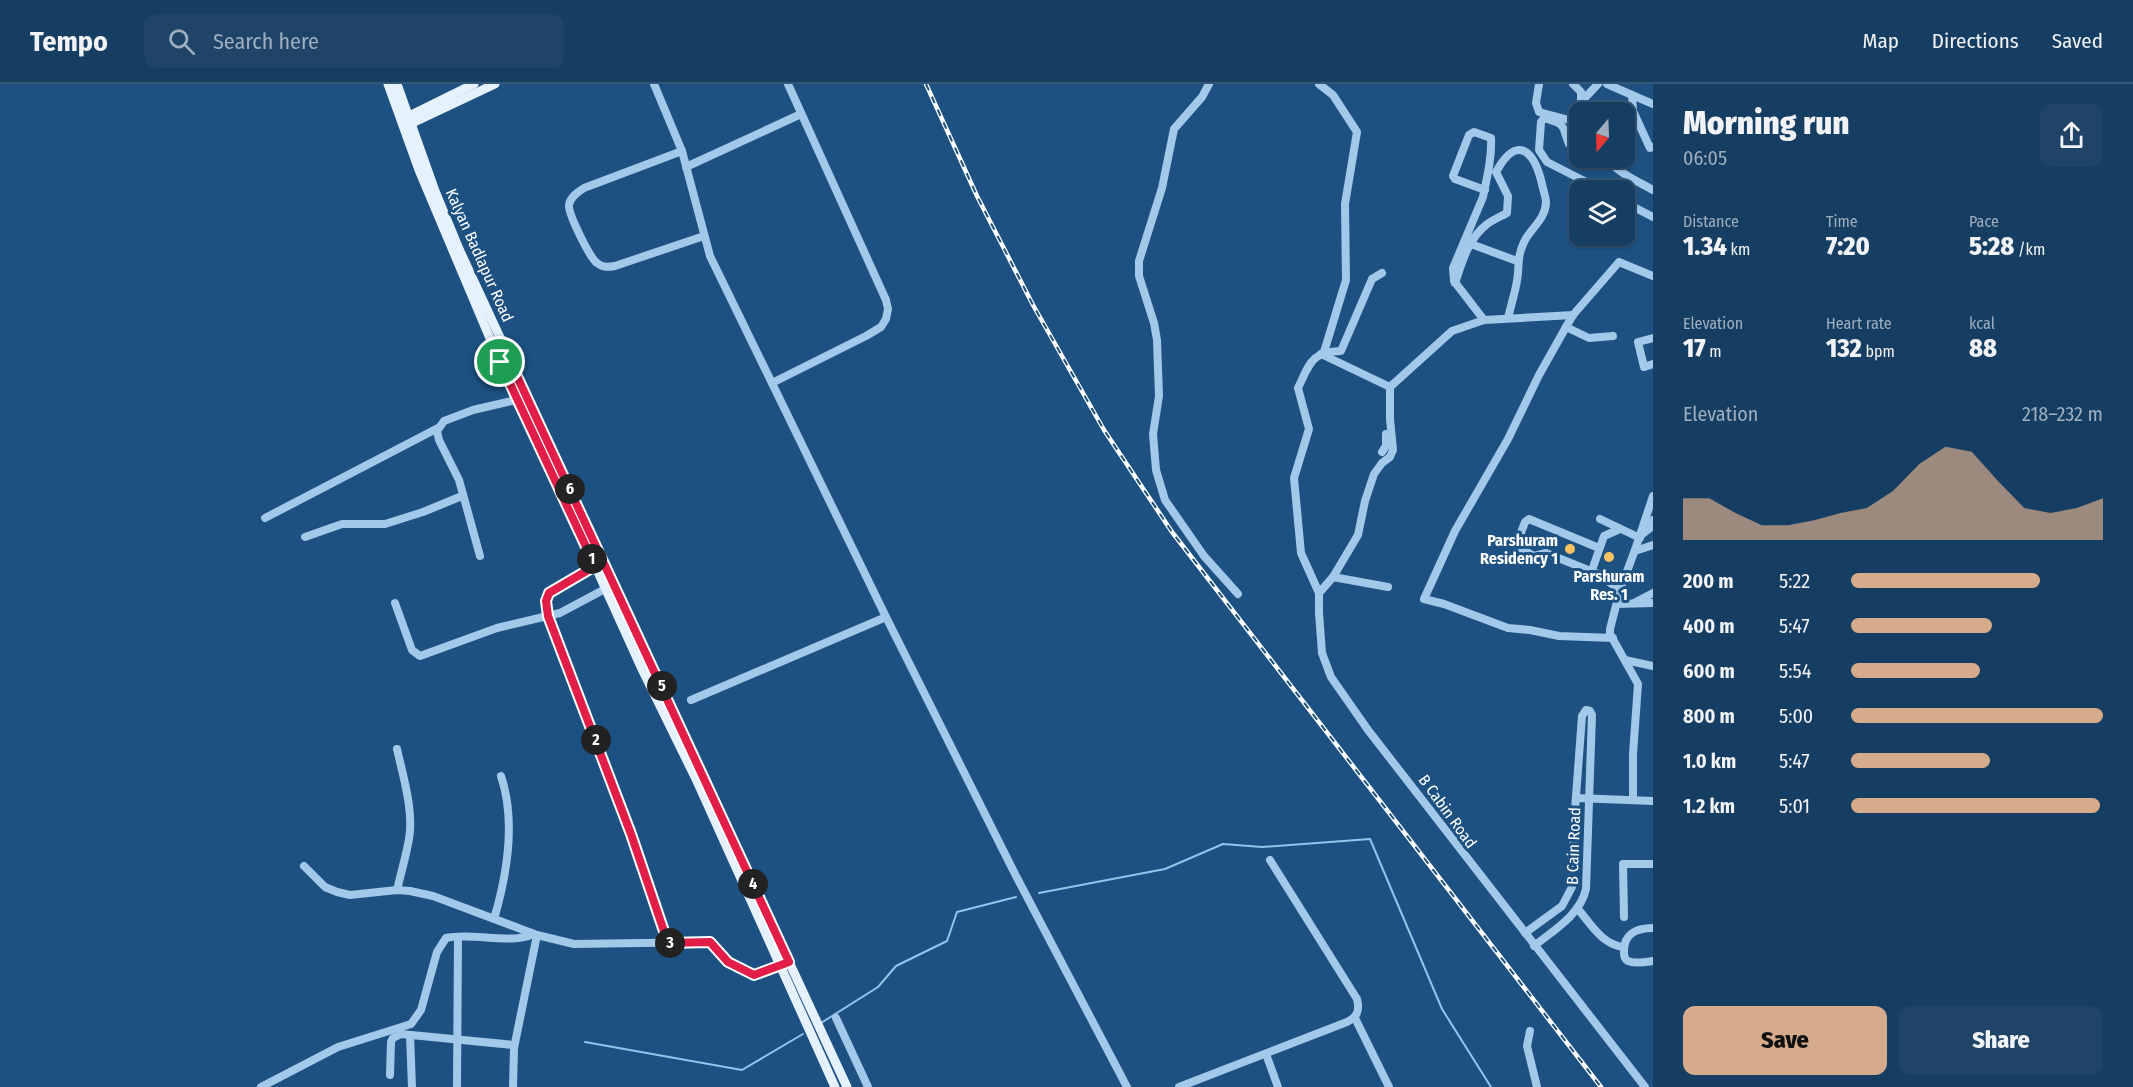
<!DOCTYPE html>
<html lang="en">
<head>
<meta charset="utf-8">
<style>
  body { margin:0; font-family:"Fira Sans Condensed",sans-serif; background:#1f4468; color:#f1f3f6; height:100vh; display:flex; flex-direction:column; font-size:22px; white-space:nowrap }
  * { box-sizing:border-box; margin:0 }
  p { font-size:20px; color:#9eaebe }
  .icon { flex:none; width:33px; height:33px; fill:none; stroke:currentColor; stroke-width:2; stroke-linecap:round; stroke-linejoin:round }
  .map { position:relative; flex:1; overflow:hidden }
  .drawer { display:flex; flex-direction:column; background:#163d62; width:480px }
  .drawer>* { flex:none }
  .needle { width:39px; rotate:199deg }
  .buttons { position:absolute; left:1569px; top:18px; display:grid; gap:12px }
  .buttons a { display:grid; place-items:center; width:66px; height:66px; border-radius:12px; background:#163d62; box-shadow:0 2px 4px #0004,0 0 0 2px #355677; font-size:30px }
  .pin { position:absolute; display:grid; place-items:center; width:51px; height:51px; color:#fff; margin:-26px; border:3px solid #fff; border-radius:50%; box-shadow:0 2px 6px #0007 }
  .km { position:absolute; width:30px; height:30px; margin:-15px; border-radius:50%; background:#222; color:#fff; font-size:16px; line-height:30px; text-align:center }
  .round { display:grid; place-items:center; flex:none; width:63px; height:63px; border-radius:12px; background:#1f4468 }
  .headline { display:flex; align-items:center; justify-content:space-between; height:102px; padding:0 30px }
  h1 { font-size:33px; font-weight:800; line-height:45px }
  .figures { display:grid; grid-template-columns:repeat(3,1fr); gap:9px; height:102px; padding:6px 30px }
  .figures div { display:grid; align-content:center }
  .figures b { font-size:26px; font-weight:800 }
  .figures small { font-size:16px; font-weight:400 }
  .figures p { font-size:16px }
  .chart { height:168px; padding:12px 30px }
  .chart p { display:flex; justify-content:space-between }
  .chart svg { width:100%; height:108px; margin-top:6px; fill:#d6ab8b; opacity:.7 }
  .primary-button { display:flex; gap:12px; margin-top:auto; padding:12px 30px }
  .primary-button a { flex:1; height:69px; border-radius:12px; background:#d6ab8b; color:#111; font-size:24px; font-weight:800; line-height:69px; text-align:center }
  .primary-button a+a { background:#1f4468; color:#f1f3f6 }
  ul { padding:0 30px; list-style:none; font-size:20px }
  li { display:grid; grid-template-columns:96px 72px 1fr; align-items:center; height:45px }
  li i { height:15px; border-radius:8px; background:#d6ab8b }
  header { display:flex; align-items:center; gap:36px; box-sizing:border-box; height:84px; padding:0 30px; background:#163d62; border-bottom:2px solid #355677 }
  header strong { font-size:28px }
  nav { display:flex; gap:33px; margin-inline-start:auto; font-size:21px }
  .search { width:420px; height:54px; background:#1f4468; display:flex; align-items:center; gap:15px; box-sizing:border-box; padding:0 21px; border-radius:12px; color:#9eaebe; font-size:22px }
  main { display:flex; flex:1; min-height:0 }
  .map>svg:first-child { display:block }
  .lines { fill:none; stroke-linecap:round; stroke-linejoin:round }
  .stream { stroke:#95c4eb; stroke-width:2 }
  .minor { stroke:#a2c8ea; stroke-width:8 }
  .major { stroke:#e6f1fe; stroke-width:9 }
  .rail-casing { stroke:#fff; stroke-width:4.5 }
  .rail { stroke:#1d5182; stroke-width:2; stroke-dasharray:7; stroke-linecap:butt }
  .route-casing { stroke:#fff; stroke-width:12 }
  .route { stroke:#e11d48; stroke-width:8 }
  .poi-dot { fill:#fac160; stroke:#1d5182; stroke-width:2 }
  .labels { text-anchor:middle; stroke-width:6; stroke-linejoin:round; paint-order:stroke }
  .street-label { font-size:16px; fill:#fff; stroke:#1d5182 }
  .poi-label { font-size:16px; font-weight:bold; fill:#fff; stroke:#1d5182; text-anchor:end }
</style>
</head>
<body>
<header>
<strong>Tempo</strong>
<div class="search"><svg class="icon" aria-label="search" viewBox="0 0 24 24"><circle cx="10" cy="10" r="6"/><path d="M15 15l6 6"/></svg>Search here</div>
<nav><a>Map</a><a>Directions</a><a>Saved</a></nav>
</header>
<main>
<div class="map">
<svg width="1653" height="1003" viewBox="0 0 1653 1003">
  <rect width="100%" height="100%" fill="#1d5182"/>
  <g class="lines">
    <g class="stream">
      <path d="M1039 809 1165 785 1223 760 1262 763 1370 755 1442 925 1491 1003"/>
      <path d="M821 939 878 903 896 882 947 857 957 828 1016 813"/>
      <path d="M585 958 742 986 803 950"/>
    </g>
    <g class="minor">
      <path d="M654 0 682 67 710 172 886 533 1015 790 1127 1003"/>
      <path d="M1209 0 1202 13 1174 45 1162 104 1139 177V192L1154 239 1157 256 1159 312 1153 350 1156 386 1165 416 1204 472 1238 510"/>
      <path d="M1319 0 1333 11 1357 48 1345 120 1346 196 1324 268"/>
      <path d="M1539 0 1536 19 1539 28 1569 36 1580 35"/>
      <path d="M1573 0 1581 8V17"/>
      <path d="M1607 0 1632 11 1633 27 1650 64 1653 63"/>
      <path d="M1632 11 1653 20"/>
      <path d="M1580 28 1581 18 1598 0"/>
      <path d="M1580 66 1569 60C1561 41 1568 41 1544 34L1541 38 1539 66 1547 78 1602 106"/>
      <path d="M682 67 584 104C578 108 570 113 569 121 568 130 590 174 597 179 603 184 609 183 615 182L704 152"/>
      <path d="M1606 74C1617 88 1637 97 1653 106"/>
      <path d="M686 83 801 30"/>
      <path d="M1624 118 1653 133"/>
      <path d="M1471 160 1517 177"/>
      <path d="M1455 199C1462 179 1468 155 1486 141 1492 136 1500 133 1507 129L1508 112 1496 88C1517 50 1534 66 1542 100 1543 106 1546 113 1546 118 1546 135 1530 145 1524 158 1518 171 1519 177 1518 189 1517 204 1511 220 1508 234"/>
      <path d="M1484 236 1454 197 1453 184 1483 113C1487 94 1492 73 1491 54L1474 48 1469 51 1453 92 1455 95 1485 106"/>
      <path d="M1566 243 1589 254 1613 252"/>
      <path d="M1653 254 1638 258 1644 283 1653 280"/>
      <path d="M1321 270 1390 303 1452 247 1484 236 1573 231"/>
      <path d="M772 299 866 252 881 243 886 235 888 225 886 216 788 0"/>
      <path d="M1382 368 1386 362V350"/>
      <path d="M265 434 438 344"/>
      <path d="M1600 435 1640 454"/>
      <path d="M1641 451 1650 444 1653 436"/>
      <path d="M305 453 342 440H385L423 428 462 412"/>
      <path d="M1599 464 1529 435 1525 438 1516 462 1534 472 1546 469 1598 490 1620 506"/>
      <path d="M1635 466 1653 412"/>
      <path d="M480 472 459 396 439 356 437 347 444 337 473 326 516 316"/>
      <path d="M599 480 549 509 546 517 548 532 631 750 668 859"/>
      <path d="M1591 489 1604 452 1620 445"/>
      <path d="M1333 493 1358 451 1365 417 1374 390 1382 379 1390 373 1393 366 1390 335V303"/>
      <path d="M1388 503 1333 493 1319 509V529L1322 569 1331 593 1368 646 1645 1003"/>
      <path d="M1319 509 1301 469 1294 394 1309 345 1298 304C1310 279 1311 268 1341 267L1372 195 1382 189"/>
      <path d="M395 519 412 566 420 572 497 544 560 529 605 505"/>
      <path d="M1634 519 1653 509"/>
      <path d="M1617 520 1653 519"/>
      <path d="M1613 554 1559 552 1530 546 1508 544 1444 520 1424 515 1455 447 1508 355 1539 291 1566 243 1573 231 1619 178 1653 192"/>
      <path d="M1625 576 1653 582"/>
      <path d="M691 616 886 533"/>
      <path d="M1576 714 1653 717"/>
      <path d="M1633 716V670L1638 600 1610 550V545L1620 506 1635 466H1638L1653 461"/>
      <path d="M304 782 325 803 337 808 350 811 397 806 410 807 433 812 537 851"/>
      <path d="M397 806C401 789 406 772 409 755 414 727 403 692 397 665"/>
      <path d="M1577 824C1591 840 1602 861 1624 863"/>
      <path d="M1624 833 1623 780H1653"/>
      <path d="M494 835C507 791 516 737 501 692"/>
      <path d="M1653 844C1636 844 1623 850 1624 869 1624 872 1624 875 1628 877 1634 880 1646 878 1653 877"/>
      <path d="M1525 849 1562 822 1572 803 1574 739 1582 632 1586 626 1590 627 1592 631 1586 805C1580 831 1554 846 1534 862"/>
      <path d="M836 934 868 1003"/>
      <path d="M1355 934 1389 1003"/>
      <path d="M1530 947 1527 962 1537 1003"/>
      <path d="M410 951 412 1003"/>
      <path d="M1266 970 1278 1003"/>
      <path d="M390 991 391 958 393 954 401 950 514 961"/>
      <path d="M261 1003 338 963 411 940 421 926 437 868 446 854C472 848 512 861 533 850"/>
      <path d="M457 1003 458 853"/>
      <path d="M513 1003 514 964 537 851 574 860 710 858 728 878 754 891 784 880"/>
      <path d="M1179 1003 1347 938C1357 933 1360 927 1357 915L1270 776"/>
    </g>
    <g class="major">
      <path d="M388 0 419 86 516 316 564 413 641 583 696 695 835 1003"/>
      <path d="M397 0 435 107 459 165 847 1003"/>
      <path d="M403 35 474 0"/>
      <path d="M408 41 495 0"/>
    </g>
    <defs>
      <path id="rail" d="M926 0 977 112 1033 221 1104 346 1172 448 1601 1003"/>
    </defs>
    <use href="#rail" class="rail-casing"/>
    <use href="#rail" class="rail"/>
  </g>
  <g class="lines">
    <defs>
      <path id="route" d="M508 273 789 878 754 891 728 878 710 858 668 859 631 750 548 532 546 517 549 509 595 482 500 278Z"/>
    </defs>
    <use href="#route" class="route-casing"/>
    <use href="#route" class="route"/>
  </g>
  <g class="poi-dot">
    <circle cx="1570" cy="465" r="6"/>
    <circle cx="1609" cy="473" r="6"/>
  </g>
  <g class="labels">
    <g class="street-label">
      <text transform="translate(480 171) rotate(66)" y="6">Kalyan Badlapur Road</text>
      <text transform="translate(1448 727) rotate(54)" y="6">B Cabin Road</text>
      <text transform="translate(1573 762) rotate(-88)" y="6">B Cain Road</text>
    </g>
    <g class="poi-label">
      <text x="1558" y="462">Parshuram<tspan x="1558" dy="18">Residency 1</tspan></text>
      <text x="1609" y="498" text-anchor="middle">Parshuram<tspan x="1609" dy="18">Res. 1</tspan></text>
    </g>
  </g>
</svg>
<div class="buttons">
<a><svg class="needle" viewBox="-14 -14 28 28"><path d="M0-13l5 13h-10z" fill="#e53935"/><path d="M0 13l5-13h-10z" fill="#9eaebe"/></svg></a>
<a><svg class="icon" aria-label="layers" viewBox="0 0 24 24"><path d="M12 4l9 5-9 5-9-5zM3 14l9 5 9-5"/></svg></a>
</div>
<div class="pin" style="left:500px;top:278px;background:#1e9e55"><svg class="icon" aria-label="arrive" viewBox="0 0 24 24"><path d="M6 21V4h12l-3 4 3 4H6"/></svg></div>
<b class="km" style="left:592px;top:475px">1</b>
<b class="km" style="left:596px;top:656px">2</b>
<b class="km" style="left:670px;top:859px">3</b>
<b class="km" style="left:753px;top:800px">4</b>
<b class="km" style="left:662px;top:602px">5</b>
<b class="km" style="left:570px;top:405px">6</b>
</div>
<section class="drawer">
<div class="headline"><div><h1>Morning run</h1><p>06:05</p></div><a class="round"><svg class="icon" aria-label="share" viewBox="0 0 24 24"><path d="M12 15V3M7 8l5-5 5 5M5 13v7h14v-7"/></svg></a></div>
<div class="figures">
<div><p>Distance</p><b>1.34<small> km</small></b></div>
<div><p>Time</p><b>7:20</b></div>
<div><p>Pace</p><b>5:28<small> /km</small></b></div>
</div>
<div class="figures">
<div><p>Elevation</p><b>17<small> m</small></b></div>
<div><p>Heart rate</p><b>132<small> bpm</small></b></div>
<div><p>kcal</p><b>88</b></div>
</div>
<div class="chart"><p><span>Elevation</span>218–232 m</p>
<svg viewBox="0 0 160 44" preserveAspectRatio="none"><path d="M0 44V27L10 27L20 33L30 38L40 38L50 36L60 33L70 31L80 24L90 13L100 6L110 8L120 20L130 31L140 33L150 31L160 27V44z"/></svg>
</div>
<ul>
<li><b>200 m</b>5:22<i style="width:75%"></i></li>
<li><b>400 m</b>5:47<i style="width:56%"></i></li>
<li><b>600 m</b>5:54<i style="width:51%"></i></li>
<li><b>800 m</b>5:00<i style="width:100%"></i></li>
<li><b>1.0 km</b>5:47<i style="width:55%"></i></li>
<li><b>1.2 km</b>5:01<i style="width:99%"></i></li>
</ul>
<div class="primary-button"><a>Save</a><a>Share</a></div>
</section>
</main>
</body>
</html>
